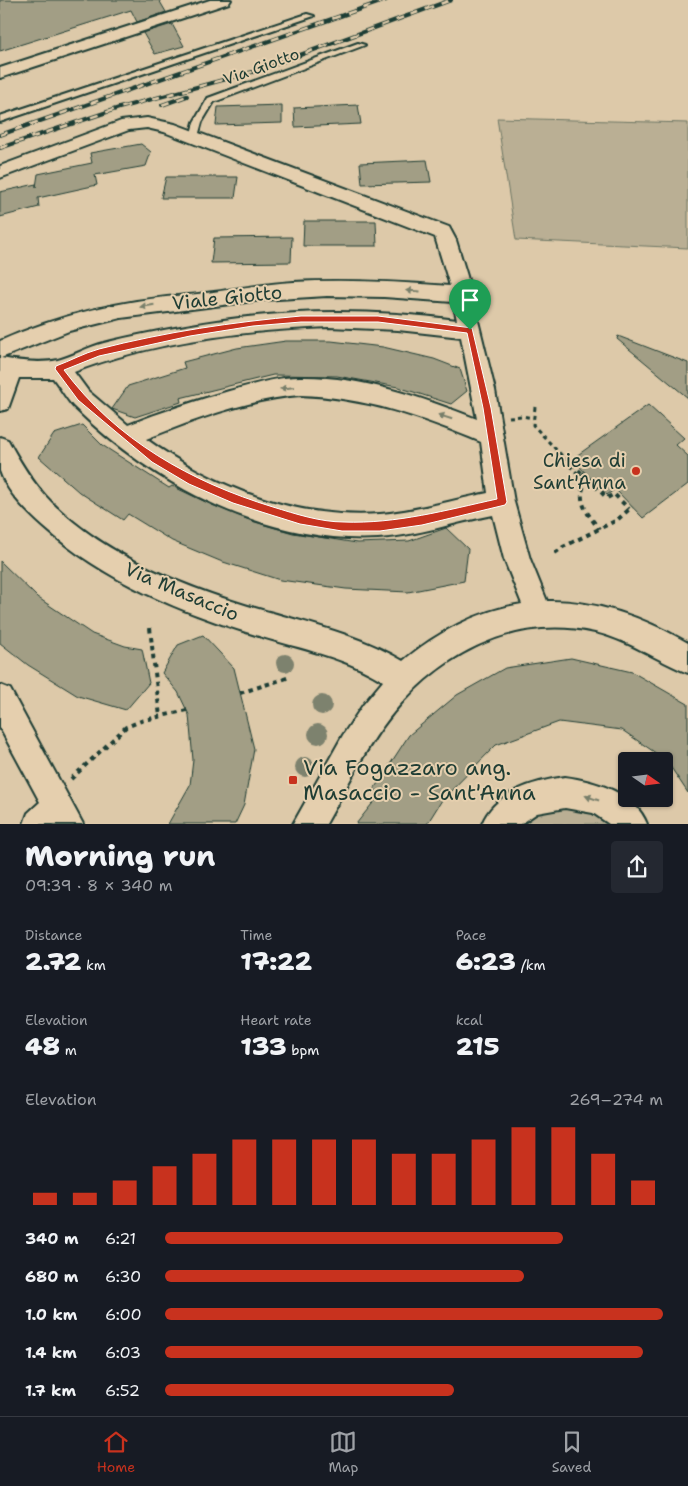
<!DOCTYPE html>
<html lang="en">
<head>
<meta charset="utf-8">
<style>
  body { margin:0; font-family:"Shantell Sans",sans-serif; background:#242831; color:#f1f3f6; height:100vh; display:flex; flex-direction:column; font-size:19px; white-space:nowrap }
  * { box-sizing:border-box; margin:0 }
  p { font-size:16px; color:#9ea1a6 }
  .icon { flex:none; width:28px; height:28px; fill:none; stroke:currentColor; stroke-width:2; stroke-linecap:round; stroke-linejoin:round }
  .map { position:relative; height:824px; overflow:hidden }
  .details { display:flex; flex-direction:column; background:#171b24; flex:1 }
  .details>* { flex:none }
  .needle { width:32px; rotate:104deg }
  .controls { position:absolute; left:618px; top:752px; display:grid; gap:10px }
  .controls a { display:grid; place-items:center; width:55px; height:55px; border-radius:5px; background:#171b24; box-shadow:0 1px 4px #0004; font-size:25px }
  .pin { position:absolute; display:grid; place-items:center; width:42px; height:42px; color:#fff; margin:-51px -21px; border-radius:50% 50% 50% 0; rotate:-45deg; box-shadow:0 0 5px #0007 }
  .pin .icon { rotate:45deg }
  .round { display:grid; place-items:center; flex:none; width:52px; height:52px; border-radius:5px; background:#242831 }
  .overview { display:flex; align-items:center; justify-content:space-between; height:85px; padding:0 25px }
  h1 { font-size:28px; font-weight:800; line-height:38px }
  .stats { display:grid; grid-template-columns:repeat(3,1fr); gap:8px; height:85px; padding:5px 25px }
  .stats div { display:grid; align-content:center }
  .stats b { font-size:25px; font-weight:800 }
  .stats small { font-size:14px; font-weight:400 }
  .stats p { font-size:14px }
  .chart { height:140px; padding:10px 25px }
  .chart p { display:flex; justify-content:space-between }
  .chart svg { width:100%; height:90px; margin-top:5px; stroke:#c8321e; stroke-width:6 }
  ul { padding:0 25px; list-style:none; font-size:16px }
  li { display:grid; grid-template-columns:80px 60px 1fr; align-items:center; height:38px }
  li i { height:12px; border-radius:6px; background:#c8321e }
  .menu { display:flex; justify-content:space-around; align-items:center; height:70px; border-top:1px solid #363941; background:#171b24; font-size:14px; color:#9ea1a6 }
  .menu a { display:grid; justify-items:center; gap:2px }
  .menu .on { color:#c8321e }
  .map>svg:first-child { display:block }
  .green { fill:#baaf94; stroke:#6c7664 }
  .building { fill:#a29e85; stroke:#1f3d34 }
  .lines { fill:none; stroke-linecap:round; stroke-linejoin:round }
  .service-casing { stroke:#1f3d34; stroke-width:4 }
  .minor-casing { stroke:#1f3d34; stroke-width:4 }
  .path-far1 { stroke:#1f3d34; stroke-width:3; stroke-dasharray:4 4; stroke-linecap:butt }
  .path { stroke:#1f3d34; stroke-width:4; stroke-dasharray:4.5 4.5; stroke-linecap:butt }
  .service { fill:#e5cfae; fill-rule:evenodd }
  .minor { fill:#e5cfae; fill-rule:evenodd }
  .rail-casing { stroke:#1f3d34; stroke-width:4 }
  .rail { stroke:#e5cfae; stroke-width:2.5; stroke-dasharray:8; stroke-linecap:butt }
  .tree { fill:#7d826e }
  .oneway { fill:#787f6b }
  .route { fill:#c8321e; stroke:#fff; fill-rule:evenodd }
  .poi-dot { fill:#c8321e; stroke:#e5cfae; stroke-width:2 }
  .labels { text-anchor:middle; stroke-width:4; stroke-linejoin:round; paint-order:stroke }
  .far-street-label { font-size:16px; fill:#1f3d34; stroke:#e5cfae }
  .street-label { font-size:19px; fill:#1f3d34; stroke:#e5cfae }
  .poi-label { font-size:19px; fill:#1f3d34; stroke:#e5cfae; text-anchor:end }
  .near-poi-label { font-size:22px; fill:#1f3d34; stroke:#e5cfae; text-anchor:start }
</style>
</head>
<body>
<div class="map">
<svg width="688" height="824" viewBox="0 0 688 824">
  <rect width="100%" height="100%" fill="#ddc9a9"/>
  <filter id="ink" filterUnits="userSpaceOnUse"><feTurbulence type="fractalNoise" baseFrequency=".02" numOctaves="2"/><feDisplacementMap in="SourceGraphic" scale="10" xChannelSelector="R" yChannelSelector="G"/><feConvolveMatrix kernelMatrix="1 2 1 2 8 2 1 2 1" color-interpolation-filters="sRGB"/></filter>
  <g filter="url(#ink)">
    <g class="green">
      <path d="M497 118 688 123V248L516 240Z"/>
      <path d="M546 806 587 808 614 824H514Z"/>
    </g>
    <g class="building">
      <path d="M0 0H159L166 12 137 22 131 10 0 51Z"/>
      <path d="M172 24 184 46 155 54 143 33Z"/>
      <path d="M282 105V123L216 125 218 107Z"/>
      <path d="M358 105 361 124 295 127 294 108Z"/>
      <path d="M141 144 151 152 146 166 95 175 97 185 38 198 39 207 0 217V192L36 184V187L38 174 92 163 90 153Z"/>
      <path d="M427 160 431 182 362 184 360 163Z"/>
      <path d="M166 177H238L235 198H161Z"/>
      <path d="M304 221H376L377 246H303Z"/>
      <path d="M292 237 291 262 211 263 214 238Z"/>
      <path d="M618 336 688 363V398L617 339Z"/>
      <path d="M286 341H331L383 347 434 359 460 369 467 391 451 404 398 387 337 376 273 375 180 398 181 402 135 417 112 409 128 386 185 368 183 362 237 348Z"/>
      <path d="M648 405 684 438 676 445 688 456V484L643 518 615 489 607 495 572 459Z"/>
      <path d="M82 425 102 445 169 488 172 486 212 505 252 521 293 533 357 543 409 541 446 528 468 549 464 581 408 592 346 589 280 580 220 561 172 541 128 514 123 520 79 492 39 457 54 434Z"/>
      <path d="M0 561 37 597 92 634 125 646 142 649 149 683 126 710 78 696 28 665 0 643Z"/>
      <path d="M203 635 234 668 254 749 244 805 235 824H168L190 785 193 760 189 715 178 692 162 673 178 645Z"/>
      <path d="M571 658 632 672 688 704V793L666 760 622 730 559 722 496 745 442 800 427 824H356L380 794 374 789 409 735 457 695 505 668Z"/>
    </g>
    <g class="lines">
      <defs>
        <g id="service">
          <path d="M307 14 314 16 0 122V116Z"/>
          <path d="M358 43 365 45 214 102 202 122 197 140 194 141 190 138 194 122 208 98Z"/>
        </g>
        <g id="minor">
          <path d="M210 0H231L229 3 0 78V68Z"/>
          <path d="M147 118 175 124 449 227 456 240 467 276 495 390 514 502 530 559 547 601C597 600 645 618 688 643V673C656 660 629 640 595 632 510 613 432 658 383 726 361 756 345 791 326 824H293L343 735 363 705 383 681C345 657 302 649 259 636 183 613 104 581 44 527 28 513 7 492 0 471 0 461 0 447 0 437L8 440C20 462 33 484 51 502 106 557 188 589 262 610 311 624 359 635 403 661 436 633 479 610 522 604L504 559 493 515C455 522 417 536 378 538 265 544 152 484 73 406 66 398 60 387 53 378H19L8 409 0 411V341C61 314 122 300 188 295 223 292 258 284 294 282 346 279 397 282 450 286L435 237 164 132 147 128 129 130 0 178V166L121 121ZM327 296 384 297 453 302 457 320C366 308 276 309 186 326 158 331 131 336 104 343 88 347 73 356 58 360 40 364 19 361 1 358L69 331 121 318 262 300ZM329 327 398 330 461 337 477 419C421 397 361 376 300 377 276 377 252 385 229 391 195 401 161 412 128 425L88 391 74 372C150 342 247 330 329 327ZM300 395C364 397 422 417 481 442L488 493C452 500 417 511 380 514 296 520 213 487 146 439 193 420 249 399 300 395Z"/>
          <path d="M0 685 10 689 83 824H24L28 813 40 802 0 728Z"/>
          <path d="M565 777C596 781 635 793 647 824H609L593 813 565 808 537 813 521 824H482C494 793 534 781 565 777Z"/>
        </g>
      </defs>
      <use href="#service" class="service-casing"/>
      <use href="#minor" class="minor-casing"/>
      <g class="path-far1">
        <path d="M535 407 533 425 565 459"/>
        <path d="M509 417 522 416 533 418"/>
        <path d="M578 474 564 460 567 458 583 474"/>
      </g>
      <g class="path">
        <path d="M577 473 586 482C575 500 588 514 599 529"/>
        <path d="M582 473 607 498 614 494 629 509"/>
        <path d="M555 553 563 547 617 520 632 507"/>
        <path d="M150 628 160 717"/>
        <path d="M240 693 290 677"/>
        <path d="M71 779 126 727 141 721 187 710"/>
      </g>
      <use href="#service" class="service"/>
      <use href="#minor" class="minor"/>
      <defs>
        <g id="rail">
          <path d="M162 105 187 96"/>
          <path d="M0 135 386 0"/>
          <path d="M0 148 119 108 256 71 451 0"/>
        </g>
      </defs>
      <use href="#rail" class="rail-casing"/>
      <use href="#rail" class="rail"/>
    </g>
    <g class="tree">
      <circle cx="285" cy="663" r="9"/>
      <circle cx="322" cy="705" r="10"/>
      <circle cx="318" cy="734" r="10"/>
      <circle cx="305" cy="767" r="10"/>
    </g>
    <defs><path id="oneway-solid" d="M-6-.8H1V-3.2L6.5 0L1 3.2V.8H-6Z" transform="scale(1.25)"/></defs>
    <g class="oneway">
      <use href="#oneway-solid" transform="translate(413 291) rotate(-176)"/>
      <use href="#oneway-solid" transform="translate(147 306) rotate(171)"/>
      <use href="#oneway-solid" transform="translate(287 388) rotate(173)"/>
      <use href="#oneway-solid" transform="translate(445 417) rotate(-162)"/>
      <use href="#oneway-solid" transform="translate(592 798) rotate(-161)"/>
    </g>
  </g>
  <path class="route" d="M301 316H378L472 328 491 408 507 502 505 505 422 525 380 531H342L300 524 233 503 189 484 152 462 78 400 55 369 56 366C70 361 84 353 99 349 165 332 233 322 301 316ZM301 322H378L467 333 483 408 497 499C447 510 396 524 344 522 320 522 296 514 273 507 191 482 116 440 64 370L99 356 190 336 253 326Z"/>
  <g class="poi-dot">
    <circle cx="636" cy="471" r="5"/>
    <rect x="288" y="775" width="10" height="10" rx="2.5"/>
  </g>
  <g class="labels">
    <g class="far-street-label">
      <text transform="translate(261 66) rotate(-20)" y="6">Via Giotto</text>
    </g>
    <g class="street-label">
      <text transform="translate(227 297) rotate(-6)" y="7">Viale Giotto</text>
      <text transform="translate(182 591) rotate(23)" y="7">Via Masaccio</text>
    </g>
    <g class="poi-label">
      <text x="626" y="467">Chiesa di<tspan x="626" dy="22">Sant'Anna</tspan></text>
    </g>
    <g class="near-poi-label">
      <text x="303" y="775">Via Fogazzaro ang.<tspan x="303" dy="25">Masaccio - Sant'Anna</tspan></text>
    </g>
  </g>
</svg>
<div class="controls">
<a><svg class="needle" viewBox="-14 -14 28 28"><path d="M0-13l5 13h-10z" fill="#e53935"/><path d="M0 13l5-13h-10z" fill="#9ea1a6"/></svg></a>
</div>
<div class="pin" style="left:470px;top:330px;background:#1e9e55"><svg class="icon" aria-label="arrive" viewBox="0 0 24 24"><path d="M6 21V4h12l-3 4 3 4H6"/></svg></div>
</div>
<section class="details">
<div class="overview"><div><h1>Morning run</h1><p>09:39 · 8 × 340 m</p></div><a class="round"><svg class="icon" aria-label="share" viewBox="0 0 24 24"><path d="M12 15V3M7 8l5-5 5 5M5 13v7h14v-7"/></svg></a></div>
<div class="stats">
<div><p>Distance</p><b>2.72<small> km</small></b></div>
<div><p>Time</p><b>17:22</b></div>
<div><p>Pace</p><b>6:23<small> /km</small></b></div>
</div>
<div class="stats">
<div><p>Elevation</p><b>48<small> m</small></b></div>
<div><p>Heart rate</p><b>133<small> bpm</small></b></div>
<div><p>kcal</p><b>215</b></div>
</div>
<div class="chart"><p><span>Elevation</span>269–274 m</p>
<svg viewBox="0 0 160 44" preserveAspectRatio="none"><path d="M5 44V38M15 44V38M25 44V32M35 44V25M45 44V19M55 44V12M65 44V12M75 44V12M85 44V12M95 44V19M105 44V19M115 44V12M125 44V6M135 44V6M145 44V19M155 44V32"/></svg>
</div>
<ul>
<li><b>340 m</b>6:21<i style="width:80%"></i></li>
<li><b>680 m</b>6:30<i style="width:72%"></i></li>
<li><b>1.0 km</b>6:00<i style="width:100%"></i></li>
<li><b>1.4 km</b>6:03<i style="width:96%"></i></li>
<li><b>1.7 km</b>6:52<i style="width:58%"></i></li>
</ul>
</section>
<nav class="menu">
<a class="on"><svg class="icon" aria-label="home" viewBox="0 0 24 24"><path d="M3 11l9-7 9 7M6 9v11h12V9"/></svg>Home</a>
<a><svg class="icon" aria-label="map" viewBox="0 0 24 24"><path d="M3 6l6-2 6 2 6-2v14l-6 2-6-2-6 2zM9 4v14M15 6v14"/></svg>Map</a>
<a><svg class="icon" aria-label="saved" viewBox="0 0 24 24"><path d="M7 4h10v16l-5-4-5 4z"/></svg>Saved</a>
</nav>
</body>
</html>
